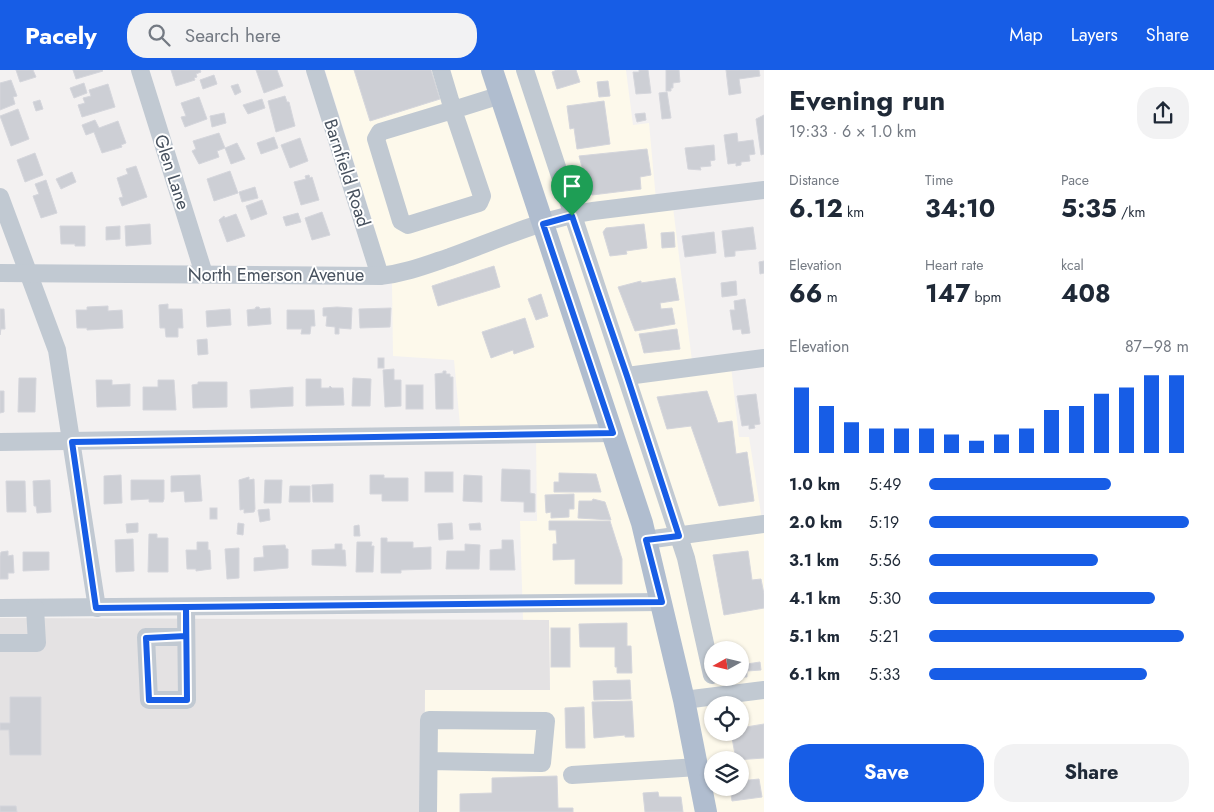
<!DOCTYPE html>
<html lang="en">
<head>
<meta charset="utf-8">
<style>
  body { margin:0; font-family:Jost,sans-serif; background:#f2f2f3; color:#1f2937; height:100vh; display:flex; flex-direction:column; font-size:19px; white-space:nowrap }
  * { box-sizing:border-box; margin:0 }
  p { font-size:16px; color:#747a83 }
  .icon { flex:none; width:28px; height:28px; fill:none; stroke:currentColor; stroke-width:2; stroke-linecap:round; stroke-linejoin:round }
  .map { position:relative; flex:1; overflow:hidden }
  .details { display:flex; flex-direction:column; background:#fff; width:450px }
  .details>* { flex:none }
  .needle { width:32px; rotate:262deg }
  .controls { position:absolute; left:704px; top:571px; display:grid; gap:10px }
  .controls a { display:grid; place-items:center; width:45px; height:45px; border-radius:50%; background:#fff; box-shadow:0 1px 4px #0004; font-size:25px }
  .pin { position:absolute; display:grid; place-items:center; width:42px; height:42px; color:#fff; margin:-51px -21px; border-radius:50% 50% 50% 0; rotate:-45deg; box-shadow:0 0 5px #0007 }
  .pin .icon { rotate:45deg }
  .round { display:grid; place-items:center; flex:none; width:52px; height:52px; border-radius:20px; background:#f2f2f3 }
  .overview { display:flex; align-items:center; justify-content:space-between; height:85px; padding:0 25px }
  h1 { font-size:28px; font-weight:700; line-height:38px }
  .figures { display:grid; grid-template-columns:repeat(3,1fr); gap:8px; height:85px; padding:5px 25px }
  .figures div { display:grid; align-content:center }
  .figures b { font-size:25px; font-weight:700 }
  .figures small { font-size:14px; font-weight:400 }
  .figures p { font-size:14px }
  .chart { height:140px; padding:10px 25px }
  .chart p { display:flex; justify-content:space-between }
  .chart svg { width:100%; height:90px; margin-top:5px; stroke:#175de6; stroke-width:6 }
  .button { display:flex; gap:10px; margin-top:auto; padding:10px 25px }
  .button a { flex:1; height:58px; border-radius:20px; background:#175de6; color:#fff; font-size:20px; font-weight:700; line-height:58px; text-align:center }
  .button a+a { background:#f2f2f3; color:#1f2937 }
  ul { padding:0 25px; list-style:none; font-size:16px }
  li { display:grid; grid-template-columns:80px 60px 1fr; align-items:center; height:38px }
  li i { height:12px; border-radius:6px; background:#175de6 }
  header { display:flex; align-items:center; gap:30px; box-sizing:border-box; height:70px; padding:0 25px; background:#175de6; color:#fff }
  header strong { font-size:24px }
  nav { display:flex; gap:28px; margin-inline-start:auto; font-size:18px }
  .search { width:350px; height:45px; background:#f2f2f3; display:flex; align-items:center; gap:12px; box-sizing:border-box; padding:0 18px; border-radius:20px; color:#747a83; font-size:19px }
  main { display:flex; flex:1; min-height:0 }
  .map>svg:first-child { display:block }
  .commercial { fill:#fdf9eb; fill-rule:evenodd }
  .education { fill:#e4e2e3 }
  .building { fill:#cdcfd5; stroke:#d5d6dc }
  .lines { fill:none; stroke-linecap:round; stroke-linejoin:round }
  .minor { stroke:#c1c9d2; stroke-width:18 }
  .major { stroke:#b0bdcf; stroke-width:22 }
  .route-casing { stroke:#fff; stroke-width:10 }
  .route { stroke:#175de6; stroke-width:6 }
  .labels { text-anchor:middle; stroke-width:4; stroke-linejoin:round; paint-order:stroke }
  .street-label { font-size:18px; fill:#48525f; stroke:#fff }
</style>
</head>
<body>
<header>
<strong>Pacely</strong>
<div class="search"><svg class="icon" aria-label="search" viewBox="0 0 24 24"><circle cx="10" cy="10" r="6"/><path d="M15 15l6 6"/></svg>Search here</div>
<nav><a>Map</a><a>Layers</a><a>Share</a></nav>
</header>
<main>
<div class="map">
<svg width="764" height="742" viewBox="0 0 764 742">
  <rect width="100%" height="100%" fill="#f3f1f1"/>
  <path class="commercial" d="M325 0H626L633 55 649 53 656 130 672 129 692 291 730 287 739 367H749L762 450H764V742H424L425 620H550L549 551 523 550 520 451H537L536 367 461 366 454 290 393 286 392 214ZM712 580H740V608H712ZM712 635H740V662H712ZM712 690H740V718H712Z"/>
  <path class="education" d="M0 548 549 550 550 620H425L424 742H0Z"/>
  <g class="building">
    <path d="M16 0H33L36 7 20 12Z"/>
    <path d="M73 0H102L103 1 76 9Z"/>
    <path d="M171 0H200L201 2 196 4 197 7 194 8 195 10 176 16Z"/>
    <path d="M256 0H277L283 16 264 23Z"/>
    <path d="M354 0H431L440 29 370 51Z"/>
    <path d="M557 0H576L580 12 557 19 552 2Z"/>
    <path d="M639 0H648L651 23 636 24 633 2H639Z"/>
    <path d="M666 0H679L680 12 673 13V18H671V21H666Z"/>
    <path d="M726 0H759L760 6 739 9 741 23 729 25Z"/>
    <path d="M214 5 217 14 203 19 200 10Z"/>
    <path d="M11 10 17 26 13 27 15 34 0 40V13Z"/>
    <path d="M608 11 610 26 599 27 597 12Z"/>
    <path d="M84 13 87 23 74 28 70 18Z"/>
    <path d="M108 14 115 37 82 47 78 35 85 33 83 28 91 26 89 20Z"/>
    <path d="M238 14 241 22 235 25 231 16Z"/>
    <path d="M667 22 671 48 662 49 659 23Z"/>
    <path d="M285 26 287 32H289L295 56 276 62 268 31Z"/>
    <path d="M199 27 207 49 185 57 181 47 186 46 181 33Z"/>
    <path d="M262 29 265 38 248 44 243 35Z"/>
    <path d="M40 30 43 39 36 41 33 32Z"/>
    <path d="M604 31 610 74 577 79 574 58 570 59 567 36Z"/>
    <path d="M18 39 29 69 11 76 0 46Z"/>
    <path d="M224 43 226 53 212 57 210 46Z"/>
    <path d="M645 43 646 50 637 52 635 44Z"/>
    <path d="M764 45V84L761 85 756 49Z"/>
    <path d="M95 50 99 58 118 51 126 73 121 75 122 77 102 83 94 62 86 65 82 55Z"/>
    <path d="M219 63 225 78 217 81 219 87 199 94 192 81 196 79 193 71Z"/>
    <path d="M737 63 738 72 753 70 755 84 749 85 750 91 741 92V95L736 96V93L728 94 724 65Z"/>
    <path d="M274 67 278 78 261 84 257 73Z"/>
    <path d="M300 68 308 91 290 98 281 75Z"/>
    <path d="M237 73 245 89 231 94 225 78Z"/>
    <path d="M714 75 715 90 710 91 711 96 700 97 701 100 688 99 685 78Z"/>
    <path d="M647 79 651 105 640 107 641 119 592 125 589 122 579 86Z"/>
    <path d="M35 83 43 105 25 112 17 90Z"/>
    <path d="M136 96 147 127 122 136 119 128 123 127 117 108 128 104 126 99Z"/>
    <path d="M230 101 238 123 214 131 207 109Z"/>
    <path d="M72 102 76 112 61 119 56 109Z"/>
    <path d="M309 105 310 108 312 107 319 130 301 135 294 112 306 109 305 106Z"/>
    <path d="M46 110 57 143 41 148 33 126 39 124 35 114Z"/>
    <path d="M255 117 258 128 242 132 239 122Z"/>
    <path d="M262 130 267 144 251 150 246 136Z"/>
    <path d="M322 142 330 165 312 170 305 148Z"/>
    <path d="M298 143 301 152 286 156 283 147Z"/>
    <path d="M236 144 245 166 227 172 219 150 224 146 225 148Z"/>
    <path d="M150 154 151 174 126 176 125 156Z"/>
    <path d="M644 154 647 178 626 181 627 184 610 186 603 162 606 158Z"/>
    <path d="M60 156H85V176H75V174H61Z"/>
    <path d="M120 156V169L106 170V157Z"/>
    <path d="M753 157 756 179 735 181V186L725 187 722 161Z"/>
    <path d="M674 162 675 177 662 178 661 163Z"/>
    <path d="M714 162 716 183 685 187 682 166Z"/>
    <path d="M764 191V203L760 204 759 192Z"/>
    <path d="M494 196 500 217 438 236 432 216Z"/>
    <path d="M675 208 679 230 660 233 661 239 672 238 675 254 635 261 618 217 641 211V213Z"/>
    <path d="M736 211 737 225 722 227 721 213Z"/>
    <path d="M541 224 548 246 536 250 528 229Z"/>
    <path d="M745 229 750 263 742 264 741 259 733 260 730 240H735L734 231Z"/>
    <path d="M168 234V239H182L183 258H178V267H166L165 258H160L159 235Z"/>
    <path d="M108 236V241L122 240 123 258 87 260V258H77L76 240H87V237Z"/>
    <path d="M256 237H259L260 239 270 238 271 254 248 256 247 240 255 239Z"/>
    <path d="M337 237 352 238 351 259 339 258V264H335V257L326 256 327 246H323V238Z"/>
    <path d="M391 238 390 257 360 258 359 239Z"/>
    <path d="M0 239H4L5 259H1L0 265Z"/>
    <path d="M230 239 231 255 207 257 206 241Z"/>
    <path d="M287 240H314L315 256H311L310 264H301L302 259H287Z"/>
    <path d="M525 248 534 277 514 284 513 280 491 288 482 262Z"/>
    <path d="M677 259 680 279 644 283 639 264Z"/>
    <path d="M207 269 208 284 198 285 197 270Z"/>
    <rect x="378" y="288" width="6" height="10"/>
    <path d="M394 299V310H401V336L385 337 383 300Z"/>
    <path d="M443 301H446V304H450V307H453V339H436L435 304 443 303Z"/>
    <path d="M19 308H36L35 342H18Z"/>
    <path d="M353 308 371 309 370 336H352Z"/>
    <path d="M306 309H321V318H329L330 316 332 318H343L344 335 306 336Z"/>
    <path d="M96 310H112V315L130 314V336L97 337Z"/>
    <path d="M158 310H174L176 340H143V317H158Z"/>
    <path d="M198 312H227V337L193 338 192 315 198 314Z"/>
    <rect x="406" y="315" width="17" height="24"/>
    <path d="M293 317V336L251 338 250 320Z"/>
    <path d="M0 321H4V342L0 343Z"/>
    <path d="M707 321 718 353 732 351 736 384 747 382 754 431 719 436 691 356 667 359 657 327Z"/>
    <path d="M756 324 760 354 754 355 755 358 749 359V355L742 356 737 326Z"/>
    <path d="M502 399 530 400V423L535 424V442H524V432L501 431Z"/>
    <rect x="425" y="402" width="28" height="20"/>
    <path d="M559 403 596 404 601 422H554V412H559Z"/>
    <path d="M121 405 122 433 104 434V406Z"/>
    <path d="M200 405 202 431 185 432 184 421 171 422V406Z"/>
    <path d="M370 405H384V408H408V431H382V424H370Z"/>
    <path d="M464 405 482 406V432L463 431Z"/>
    <path d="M249 407V410L254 409 255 439 254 442 244 443V439L240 440 239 410Z"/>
    <path d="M50 410 51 442 37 443 36 436H34L33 411Z"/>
    <path d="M131 410H164V429L163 432H149V429L131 430Z"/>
    <path d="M265 410H282L281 433H264Z"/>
    <path d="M6 411H25L26 442H7Z"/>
    <path d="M333 414V432H313L312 415Z"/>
    <path d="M290 416H310V432H289Z"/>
    <path d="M574 424V439H569V447L551 448V442L546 443 545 425Z"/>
    <path d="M593 429 605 432 611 450 578 448 579 431H592Z"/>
    <rect x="210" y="438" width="7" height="11"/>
    <path d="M269 439 270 450 260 452 258 440Z"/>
    <path d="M549 451H610L622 489V514H575V489L553 490V474H557L556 460H549Z"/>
    <path d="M138 453V462L127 463 126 454Z"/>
    <path d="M238 453 244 454 243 465 237 464Z"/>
    <path d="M452 453 453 469 439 470 438 454Z"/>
    <path d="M480 453 481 460H470L469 454Z"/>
    <path d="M359 455 360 466H354V456Z"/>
    <path d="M149 464H157V468H168V502H148Z"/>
    <path d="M381 468H387V472H413V478L431 477V499L401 500V503H381Z"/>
    <path d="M133 469 134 501 116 502 115 470Z"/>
    <path d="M502 470H513L515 500H490V480L502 479Z"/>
    <path d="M197 472H208V480H210L211 499 196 501V499H187L186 480H197Z"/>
    <path d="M357 472H372L371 476H374L373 502H356Z"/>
    <path d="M335 474H342V480H345L346 496 312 495V480L335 479Z"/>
    <path d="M465 474 480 475 479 499H446L447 481H465Z"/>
    <path d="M285 475 286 479H288V498L254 501V488L264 487 263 476Z"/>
    <path d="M239 478V508L227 509 225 479Z"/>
    <path d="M8 481V486L13 485 14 503H8V509H0V486L1 482Z"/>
    <path d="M748 481 752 510 761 509 764 524V538L724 545 713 485Z"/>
    <path d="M23 482H49V500L23 501Z"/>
    <path d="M627 553V576H631L632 603H617V597H615V577H580L579 554Z"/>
    <rect x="551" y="558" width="19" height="39"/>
    <path d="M760 592 761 600 747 601V607H740V595Z"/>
    <path d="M630 610 631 629 594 630 593 611Z"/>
    <path d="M10 627H41V685H10L9 660H0V653H10Z"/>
    <path d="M632 631 634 667H625V665L594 668 592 632Z"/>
    <path d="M584 637 585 678H566L565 638Z"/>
    <path d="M764 654V688L736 690 731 662H740V658Z"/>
    <path d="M557 706 558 738H573V742H460V724L492 723V708Z"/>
    <path d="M759 709 762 727 732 731 730 718H740V711Z"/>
    <path d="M658 722 659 727H681L683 742H645L643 723Z"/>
    <path d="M0 736H16L17 742H0Z"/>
  </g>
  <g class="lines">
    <g class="minor">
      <path d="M140 0 204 204"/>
      <path d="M315 0 380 206"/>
      <path d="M441 0 453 40 380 62 376 69 401 151 408 155 479 133 482 126 453 40 501 25"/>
      <path d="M525 0 686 488 712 605"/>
      <path d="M0 127 57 280 97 538"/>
      <path d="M0 203 380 206C406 203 426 195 450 187 497 170 544 148 593 141L764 120"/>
      <path d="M627 306 764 288"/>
      <path d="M0 372 613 363"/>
      <path d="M646 470 764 454"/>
      <path d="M186 537 187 630H149L146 567H186"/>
      <path d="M0 538 662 532"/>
      <path d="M0 573H37L35 538"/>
      <path d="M684 630 764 620"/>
      <path d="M572 705 698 697"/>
      <path d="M428 742 429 650 546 651 542 693 429 691"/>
    </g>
    <path class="major" d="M492 0 642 453 684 630 706 742"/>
  </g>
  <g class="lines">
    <defs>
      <path id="route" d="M572 146 543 154 613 363 72 372 96 538 186 537 187 630H149L146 568 186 566V537L662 532 646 470 679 466 627 306 572 146"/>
    </defs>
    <use href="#route" class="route-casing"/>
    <use href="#route" class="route"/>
  </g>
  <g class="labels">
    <g class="street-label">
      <text transform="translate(172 102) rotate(72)" y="6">Glen Lane</text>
      <text transform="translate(347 103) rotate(72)" y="6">Barnfield Road</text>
      <text x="276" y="211">North Emerson Avenue</text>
    </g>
  </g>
</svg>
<div class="controls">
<a><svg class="needle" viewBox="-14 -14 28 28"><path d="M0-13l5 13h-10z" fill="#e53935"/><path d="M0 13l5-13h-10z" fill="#747a83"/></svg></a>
<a><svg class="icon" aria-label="locate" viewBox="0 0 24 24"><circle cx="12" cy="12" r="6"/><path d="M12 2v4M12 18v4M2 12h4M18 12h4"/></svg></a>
<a><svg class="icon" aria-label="layers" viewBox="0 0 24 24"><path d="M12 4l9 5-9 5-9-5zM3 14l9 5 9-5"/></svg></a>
</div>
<div class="pin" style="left:572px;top:146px;background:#1e9e55"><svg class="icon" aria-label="arrive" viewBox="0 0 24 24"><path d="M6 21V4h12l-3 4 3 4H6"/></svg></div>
</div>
<section class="details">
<div class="overview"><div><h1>Evening run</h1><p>19:33 · 6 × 1.0 km</p></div><a class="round"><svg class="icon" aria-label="share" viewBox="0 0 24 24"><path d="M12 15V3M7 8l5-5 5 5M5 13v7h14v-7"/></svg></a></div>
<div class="figures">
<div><p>Distance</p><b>6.12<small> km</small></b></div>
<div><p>Time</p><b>34:10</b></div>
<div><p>Pace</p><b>5:35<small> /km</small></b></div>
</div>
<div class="figures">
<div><p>Elevation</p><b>66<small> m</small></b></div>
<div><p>Heart rate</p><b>147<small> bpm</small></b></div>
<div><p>kcal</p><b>408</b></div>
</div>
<div class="chart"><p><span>Elevation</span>87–98 m</p>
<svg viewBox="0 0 160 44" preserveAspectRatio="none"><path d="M5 44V12M15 44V21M25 44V29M35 44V32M45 44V32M55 44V32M65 44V35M75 44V38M85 44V35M95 44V32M105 44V23M115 44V21M125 44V15M135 44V12M145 44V6M155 44V6"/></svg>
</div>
<ul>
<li><b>1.0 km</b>5:49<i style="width:70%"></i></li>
<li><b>2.0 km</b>5:19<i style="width:100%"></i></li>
<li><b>3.1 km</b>5:56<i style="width:65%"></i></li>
<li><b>4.1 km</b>5:30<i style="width:87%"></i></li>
<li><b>5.1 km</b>5:21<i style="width:98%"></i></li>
<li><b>6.1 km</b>5:33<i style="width:84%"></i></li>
</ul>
<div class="button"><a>Save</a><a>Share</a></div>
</section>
</main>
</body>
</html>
